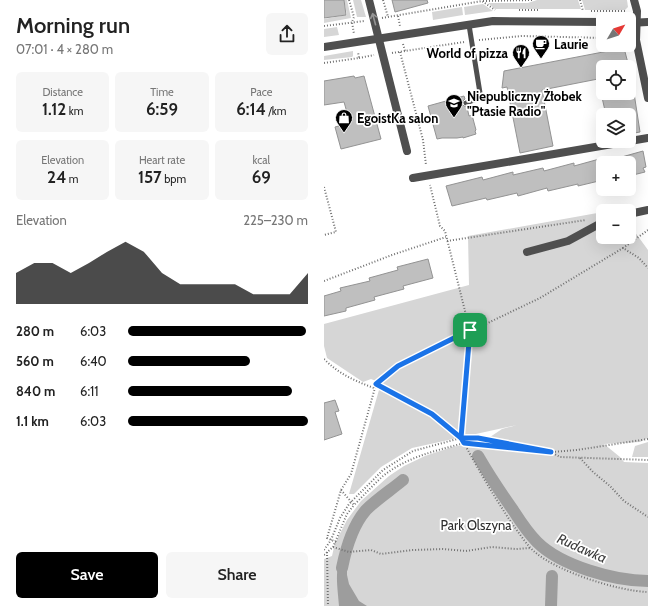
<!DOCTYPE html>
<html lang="en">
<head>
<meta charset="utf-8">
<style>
  body { margin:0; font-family:Cabin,sans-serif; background:#f6f6f6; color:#222; height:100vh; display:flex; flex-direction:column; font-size:15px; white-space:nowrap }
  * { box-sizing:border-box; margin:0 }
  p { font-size:13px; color:#767676 }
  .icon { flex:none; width:22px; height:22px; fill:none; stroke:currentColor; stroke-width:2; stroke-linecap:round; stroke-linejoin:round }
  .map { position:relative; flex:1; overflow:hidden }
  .details { display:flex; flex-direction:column; background:#fff; width:324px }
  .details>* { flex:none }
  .needle { width:26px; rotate:51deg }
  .tools { position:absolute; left:272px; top:12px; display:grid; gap:8px }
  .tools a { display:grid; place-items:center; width:40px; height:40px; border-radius:6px; background:#fff; box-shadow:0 4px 16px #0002; font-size:20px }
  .pin { position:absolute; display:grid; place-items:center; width:34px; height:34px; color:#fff; margin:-17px; border-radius:8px; box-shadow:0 2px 6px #0006 }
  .round { display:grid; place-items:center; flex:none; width:42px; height:42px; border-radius:6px; background:#f6f6f6 }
  .headline { display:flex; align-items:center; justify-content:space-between; height:68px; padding:0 16px }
  h1 { font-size:22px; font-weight:600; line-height:30px }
  .metrics { display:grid; grid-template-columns:repeat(3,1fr); gap:6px; height:68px; padding:4px 16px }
  .metrics div { display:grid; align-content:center; border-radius:6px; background:#f6f6f6; text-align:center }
  .metrics b { font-size:17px; font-weight:600 }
  .metrics small { font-size:11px; font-weight:400 }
  .metrics p { font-size:11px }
  .chart { height:112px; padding:8px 16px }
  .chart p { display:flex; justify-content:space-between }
  .chart svg { width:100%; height:72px; margin-top:4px; fill:#000; opacity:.7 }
  .button { display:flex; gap:8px; margin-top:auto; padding:8px 16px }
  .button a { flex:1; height:46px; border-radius:6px; background:#000; color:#fff; font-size:16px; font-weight:600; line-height:46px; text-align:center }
  .button a+a { background:#f6f6f6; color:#222 }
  ul { padding:0 16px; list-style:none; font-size:13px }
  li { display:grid; grid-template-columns:64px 48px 1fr; align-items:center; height:30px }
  li i { height:10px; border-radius:5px; background:#000 }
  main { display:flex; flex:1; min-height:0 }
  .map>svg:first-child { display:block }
  .green { fill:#d6d6d6 }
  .water { fill:#9d9d9d }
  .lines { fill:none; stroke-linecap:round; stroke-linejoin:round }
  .canal { stroke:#9d9d9d; stroke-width:12 }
  .building { fill:#bfbfbf; stroke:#939393 }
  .path { stroke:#717171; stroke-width:2; stroke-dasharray:1 2; stroke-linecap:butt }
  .service { stroke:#4f4f4f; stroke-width:5 }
  .minor { stroke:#4f4f4f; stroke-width:8 }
  .tertiary { stroke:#4f4f4f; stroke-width:8 }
  .oneway { stroke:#959595 }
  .route-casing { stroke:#fff; stroke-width:8 }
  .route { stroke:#1a73e8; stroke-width:5 }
  .labels { text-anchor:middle; stroke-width:3.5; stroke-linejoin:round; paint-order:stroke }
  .poi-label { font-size:13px; font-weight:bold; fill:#000; stroke:#fff; text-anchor:start }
  .park-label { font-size:13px; fill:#2d2d2d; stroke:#fff }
  .water-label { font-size:14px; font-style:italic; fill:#3e3e3e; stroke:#fff }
</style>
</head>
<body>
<main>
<section class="details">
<div class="headline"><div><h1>Morning run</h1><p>07:01 · 4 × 280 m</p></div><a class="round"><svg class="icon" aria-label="share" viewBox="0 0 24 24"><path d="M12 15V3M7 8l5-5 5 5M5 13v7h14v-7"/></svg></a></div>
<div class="metrics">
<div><p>Distance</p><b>1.12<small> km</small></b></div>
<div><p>Time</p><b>6:59</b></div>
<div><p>Pace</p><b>6:14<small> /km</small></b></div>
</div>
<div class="metrics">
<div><p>Elevation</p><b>24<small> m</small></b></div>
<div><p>Heart rate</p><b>157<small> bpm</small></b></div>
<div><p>kcal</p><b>69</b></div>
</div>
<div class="chart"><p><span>Elevation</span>225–230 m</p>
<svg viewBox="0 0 160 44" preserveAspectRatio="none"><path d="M0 44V25L10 19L20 19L30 25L40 19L50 12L60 6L70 12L80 25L90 32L100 32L110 32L120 32L130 38L140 38L150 38L160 25V44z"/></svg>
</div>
<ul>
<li><b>280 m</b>6:03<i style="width:99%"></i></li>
<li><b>560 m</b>6:40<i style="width:68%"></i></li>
<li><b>840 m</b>6:11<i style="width:91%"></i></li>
<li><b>1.1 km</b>6:03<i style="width:100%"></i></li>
</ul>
<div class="button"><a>Save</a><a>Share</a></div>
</section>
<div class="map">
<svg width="324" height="606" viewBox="0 0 324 606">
  <rect width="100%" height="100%" fill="#fff"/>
  <g class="green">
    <path d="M20 0H23L27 18 0 23V19L23 15Z"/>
    <path d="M29 0H37L42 17H33Z"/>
    <path d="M213 0H254L257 9H171L164 3H204Z"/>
    <path d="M258 0H303L304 7 301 10H261Z"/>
    <path d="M159 4 169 11 141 15 140 7Z"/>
    <path d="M138 7 139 15 109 20 108 12Z"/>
    <path d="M13 27 15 35 0 37V29Z"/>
    <path d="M29 51V56L28 57 0 60V56Z"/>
    <path d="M279 212V237H305V224L324 250V438L316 442 280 444 296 457 300 462 324 463V606H0V559L8 556 11 543 23 520 37 501 65 476 80 466 101 456 128 447 149 443H157L178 429 193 425 88 448 57 467 30 494H25L57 383 47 379 39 382 3 358 0 346V324L145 285 144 236Z"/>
    <path d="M324 442V457H308L311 446Z"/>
  </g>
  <path class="water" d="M20 551 23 552V575L25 584 35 601 43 606H15C14 588 9 567 20 551Z"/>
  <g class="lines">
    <g class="canal">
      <path d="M154 456C165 475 177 493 189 510 196 521 204 533 213 542 237 566 291 581 324 581"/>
      <path d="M18 568C22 548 28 526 42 510 53 499 67 490 79 480"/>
      <path d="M227 606 228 576"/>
    </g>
  </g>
  <g class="building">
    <path d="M0 0H20L22 15 0 18Z"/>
    <path d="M68 0H103L104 3 71 12Z"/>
    <path d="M300 48 305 67H279V78L218 90 229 146 196 153 183 87 178 88 180 71Z"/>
    <path d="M30 76 31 78 40 76 57 139 17 149 11 127 26 123 20 102 0 105V81Z"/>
    <path d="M277 93H310L316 132 305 134V115H282Z"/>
    <path d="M140 96 141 99 139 101 138 104 140 106 143 107 145 116 148 115 152 130 151 131 152 134 139 138V137L133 138H118L113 139 104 106Z"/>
    <path d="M319 151 322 167 319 168 321 172 305 176V163H287V160Z"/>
    <path d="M279 158V180L254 186V184L224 191 223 188 194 196 193 193 163 200 162 198 128 206 122 186 158 177 159 180 189 172V175L219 168 220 171 250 163V166Z"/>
    <path d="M104 259 109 278 79 286 80 289 50 297 51 300 22 308V311L0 316V296L17 291 16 288 46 281 45 278 74 270 73 267Z"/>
    <path d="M11 400 15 411 11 412 18 434 0 440V403Z"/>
  </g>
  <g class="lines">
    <g class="path">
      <path d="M25 0 30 17 28 22 30 34"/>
      <path d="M59 0 64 17"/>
      <path d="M256 0 259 11"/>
      <path d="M159 1 208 0"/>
      <path d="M195 10H215"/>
      <path d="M267 11H303"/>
      <path d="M74 16 76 26"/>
      <path d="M58 18 158 1 171 10"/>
      <path d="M0 26 40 21"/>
      <path d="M155 40 198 36 279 38"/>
      <path d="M79 44 81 51 140 42"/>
      <path d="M76 52 99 140 102 165"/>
      <path d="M68 53 81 51"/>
      <path d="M35 58 50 55"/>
      <path d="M0 63 35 58 34 52"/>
      <path d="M0 187 12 232 0 235"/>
      <path d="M324 230 299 248 315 258 324 268"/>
      <path d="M123 241 262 220"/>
      <path d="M0 281 68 255 122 237"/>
      <path d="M153 327 160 340"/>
      <path d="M0 359C15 374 31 381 50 388"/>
      <path d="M52 384 74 366 216 298 299 248"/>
      <path d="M140 443C155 471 171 498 189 525 196 534 203 546 212 553 235 572 294 591 324 592"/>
      <path d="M140 443 214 451"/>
      <path d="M228 452 253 450 324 439"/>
      <path d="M256 458 269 472 286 486 300 501 324 517"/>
      <path d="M17 490 30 505C40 495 49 485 59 476 83 457 111 451 140 443L137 438 146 331 121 231 116 226 106 185"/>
      <path d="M12 542 3 538 17 490 27 474 52 384 107 414 137 438"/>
      <path d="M9 547 25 552 47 550 57 554 89 550 119 549 142 551 168 547 192 549 207 548"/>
      <path d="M0 550 7 540 16 518 25 504 59 470 89 451 137 438H153L227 452 236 457 324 460"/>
      <path d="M3 552 4 606"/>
      <path d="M0 555 9 547 23 514 30 505"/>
    </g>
    <path class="service" d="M142 103 153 99 156 93 145 25"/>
    <g class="minor">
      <path d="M45 0 83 151"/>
      <path d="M310 0 313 11 312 40 324 98"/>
      <path d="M89 178 324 138"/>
      <path d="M305 214 324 210"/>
      <path d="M203 252 244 241 279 222"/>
    </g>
    <g class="tertiary">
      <path d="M305 23 324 22"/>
      <path d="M0 47 169 21 279 22"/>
    </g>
  </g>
  <defs><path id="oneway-shaft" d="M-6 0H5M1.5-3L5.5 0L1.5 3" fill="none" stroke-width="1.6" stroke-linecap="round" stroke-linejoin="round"/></defs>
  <use class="oneway" href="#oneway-shaft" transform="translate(50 19) rotate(-105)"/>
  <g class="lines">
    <defs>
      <path id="route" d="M146 330 74 366 52 384 108 414 137 438 140 443 227 452 154 438H137L146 330"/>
    </defs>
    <use href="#route" class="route-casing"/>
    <use href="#route" class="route"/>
  </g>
  <defs>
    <symbol id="cafe-pin" viewBox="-11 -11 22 30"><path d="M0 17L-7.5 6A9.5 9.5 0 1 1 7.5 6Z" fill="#000" stroke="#fff"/><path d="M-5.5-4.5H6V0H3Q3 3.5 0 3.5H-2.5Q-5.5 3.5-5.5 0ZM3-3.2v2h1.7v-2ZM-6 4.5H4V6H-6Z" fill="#fff"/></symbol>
    <symbol id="restaurant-pin" viewBox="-11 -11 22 30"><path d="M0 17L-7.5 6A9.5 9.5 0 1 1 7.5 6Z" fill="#000" stroke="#fff"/><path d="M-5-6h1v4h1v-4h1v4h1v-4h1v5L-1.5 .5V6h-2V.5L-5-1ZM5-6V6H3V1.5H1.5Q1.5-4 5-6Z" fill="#fff"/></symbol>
    <symbol id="school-pin" viewBox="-11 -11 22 30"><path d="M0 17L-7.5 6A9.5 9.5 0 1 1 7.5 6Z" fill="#000" stroke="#fff"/><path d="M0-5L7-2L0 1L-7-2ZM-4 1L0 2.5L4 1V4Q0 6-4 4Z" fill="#fff"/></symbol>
    <symbol id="shop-pin" viewBox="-11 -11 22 30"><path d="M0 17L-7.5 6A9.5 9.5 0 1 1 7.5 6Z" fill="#000" stroke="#fff"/><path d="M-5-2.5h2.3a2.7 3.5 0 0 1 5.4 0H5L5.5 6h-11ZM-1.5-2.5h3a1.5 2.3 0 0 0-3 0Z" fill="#fff"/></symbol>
  </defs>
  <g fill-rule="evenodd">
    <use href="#cafe-pin" x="207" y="34" width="20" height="27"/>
    <use href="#restaurant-pin" x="187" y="43" width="20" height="27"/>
    <use href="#school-pin" x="120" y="93" width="20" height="27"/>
    <use href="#shop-pin" x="10" y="108" width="20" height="27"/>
  </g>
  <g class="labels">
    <g class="poi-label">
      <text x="230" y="49">Laurie</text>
      <text x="184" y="58" text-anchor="end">World of pizza</text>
      <text x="143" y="101">Niepubliczny Żłobek<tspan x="143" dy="15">"Ptasie Radio"</tspan></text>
      <text x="33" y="123">EgoistKa salon</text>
    </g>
    <g class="park-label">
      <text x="152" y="530">Park Olszyna</text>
    </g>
    <g class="water-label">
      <text transform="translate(258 548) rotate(24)" y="5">Rudawka</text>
    </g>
  </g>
</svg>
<div class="tools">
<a><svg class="needle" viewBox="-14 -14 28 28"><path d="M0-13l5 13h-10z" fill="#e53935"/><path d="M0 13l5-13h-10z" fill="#767676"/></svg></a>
<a><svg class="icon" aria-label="locate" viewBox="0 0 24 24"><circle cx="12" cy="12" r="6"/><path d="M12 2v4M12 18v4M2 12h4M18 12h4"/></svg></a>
<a><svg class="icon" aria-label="layers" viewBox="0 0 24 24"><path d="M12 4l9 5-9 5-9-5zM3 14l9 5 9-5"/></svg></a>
<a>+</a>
<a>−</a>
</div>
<div class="pin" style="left:146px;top:330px;background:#1e9e55"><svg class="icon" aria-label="arrive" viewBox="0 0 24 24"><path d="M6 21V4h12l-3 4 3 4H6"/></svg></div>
</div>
</main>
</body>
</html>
